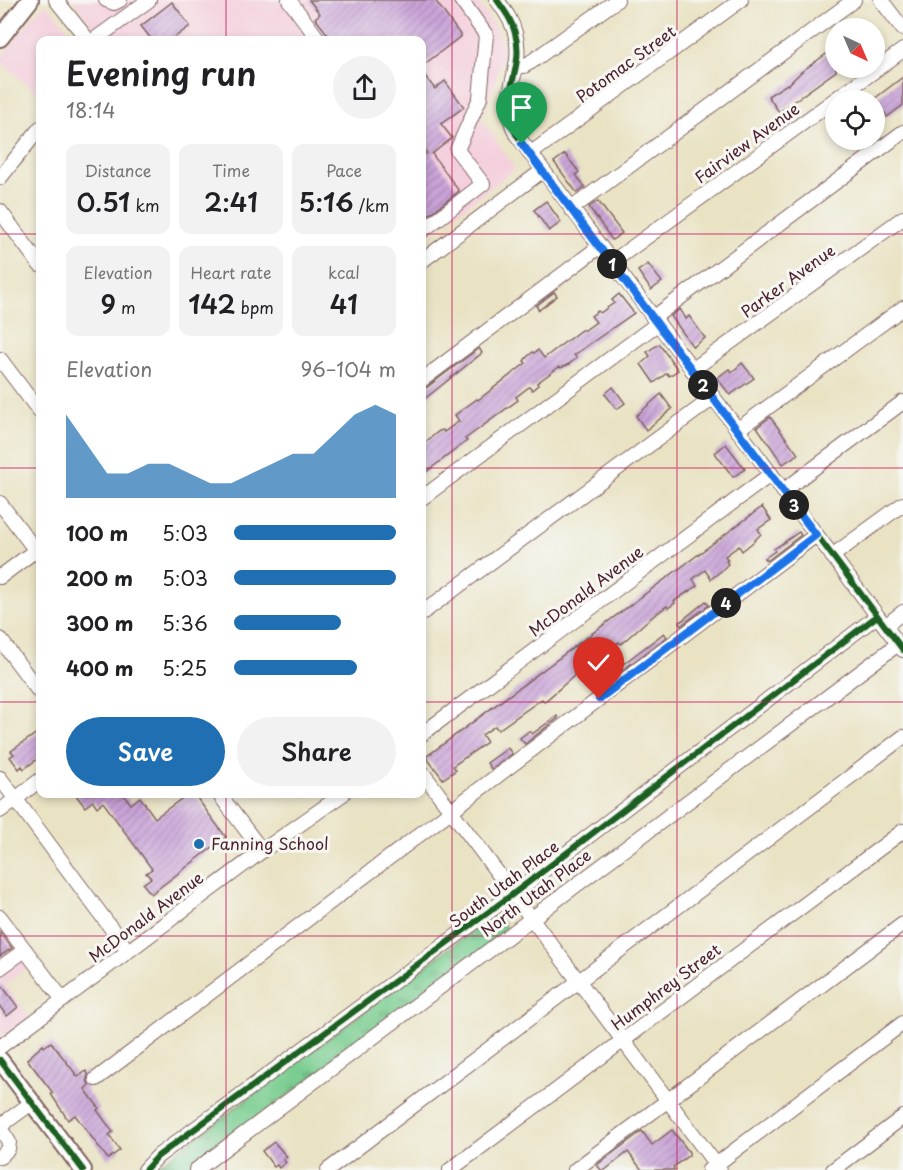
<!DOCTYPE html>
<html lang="en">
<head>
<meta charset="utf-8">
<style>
  body { margin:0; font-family:"Playpen Sans",sans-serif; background:#f2f2f2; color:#202124; height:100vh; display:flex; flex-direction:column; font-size:22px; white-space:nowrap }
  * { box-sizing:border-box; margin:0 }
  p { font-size:20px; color:#757577 }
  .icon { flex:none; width:33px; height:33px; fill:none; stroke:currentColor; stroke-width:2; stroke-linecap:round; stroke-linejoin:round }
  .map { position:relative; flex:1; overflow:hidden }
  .drawer { position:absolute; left:36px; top:36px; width:390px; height:762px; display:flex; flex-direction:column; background:#fff; border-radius:12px; box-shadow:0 3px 9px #0003 }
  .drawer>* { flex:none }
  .needle { width:39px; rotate:136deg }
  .tools { position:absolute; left:825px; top:18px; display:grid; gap:12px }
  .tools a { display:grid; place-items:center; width:60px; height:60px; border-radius:50%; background:#fff; box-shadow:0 3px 9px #0003; font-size:30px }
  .pin { position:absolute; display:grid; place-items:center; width:51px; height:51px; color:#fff; margin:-62px -26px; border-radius:50% 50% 50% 0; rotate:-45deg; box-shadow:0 0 6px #0007 }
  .pin .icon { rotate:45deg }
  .km { position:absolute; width:30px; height:30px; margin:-15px; border-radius:50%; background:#222; color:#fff; font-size:16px; line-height:30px; text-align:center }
  .round { display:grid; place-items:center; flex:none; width:63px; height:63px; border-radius:32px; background:#f2f2f2 }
  .head { display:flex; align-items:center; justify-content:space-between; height:102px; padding:0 30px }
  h1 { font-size:33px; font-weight:600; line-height:45px }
  .stats { display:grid; grid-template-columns:repeat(3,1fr); gap:9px; height:102px; padding:6px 30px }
  .stats div { display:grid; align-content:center; border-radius:12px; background:#f2f2f2; text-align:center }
  .stats b { font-size:26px; font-weight:600 }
  .stats small { font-size:16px; font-weight:400 }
  .stats p { font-size:16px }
  .chart { height:168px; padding:12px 30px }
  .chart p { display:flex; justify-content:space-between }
  .chart svg { width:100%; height:108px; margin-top:6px; fill:#1f6fb2; opacity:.7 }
  .cta { display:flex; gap:12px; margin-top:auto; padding:12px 30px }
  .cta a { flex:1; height:69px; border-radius:36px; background:#1f6fb2; color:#fff; font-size:24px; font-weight:600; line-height:69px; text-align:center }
  .cta a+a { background:#f2f2f2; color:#202124 }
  ul { padding:0 30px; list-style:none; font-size:20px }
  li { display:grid; grid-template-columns:96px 72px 1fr; align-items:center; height:45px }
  li i { height:15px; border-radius:8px; background:#1f6fb2 }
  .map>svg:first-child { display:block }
  .built { fill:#f4cfdd }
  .grass { fill:url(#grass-tufts); stroke:#62765e; stroke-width:1.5 }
  .building { fill:url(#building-hatch) }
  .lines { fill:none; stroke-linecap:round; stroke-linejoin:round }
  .minor-casing { stroke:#826461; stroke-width:16 }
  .major-casing { stroke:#826461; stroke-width:20 }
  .minor { stroke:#fff; stroke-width:14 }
  .major { stroke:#fff; stroke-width:16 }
  .cycleway-casing { stroke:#f6f6f2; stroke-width:10 }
  .cycleway { stroke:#1b5e20; stroke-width:6 }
  .route-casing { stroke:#fff; stroke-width:12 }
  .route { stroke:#1a73e8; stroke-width:8 }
  .grid { fill:none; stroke:#c2185b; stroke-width:1.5; stroke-opacity:0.55 }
  .poi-dot { fill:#1f6fb2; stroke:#f6f6f2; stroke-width:2 }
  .labels { text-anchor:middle; stroke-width:6; stroke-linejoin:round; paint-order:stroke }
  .street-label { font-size:16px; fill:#4a1f2b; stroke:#f6f6f2 }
  .poi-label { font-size:16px; fill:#4a1f2b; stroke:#f6f6f2; text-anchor:start }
</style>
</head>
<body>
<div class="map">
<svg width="903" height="1170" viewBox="0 0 903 1170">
  <defs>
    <pattern id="grass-tufts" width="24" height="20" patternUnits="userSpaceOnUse" patternTransform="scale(1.5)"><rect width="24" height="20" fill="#79cd90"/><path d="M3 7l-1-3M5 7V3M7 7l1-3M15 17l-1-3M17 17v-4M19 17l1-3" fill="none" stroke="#65a676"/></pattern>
    <pattern id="building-hatch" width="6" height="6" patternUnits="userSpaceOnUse" patternTransform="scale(1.5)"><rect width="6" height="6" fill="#caa4d9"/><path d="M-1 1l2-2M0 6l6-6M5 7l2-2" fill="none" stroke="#a685b0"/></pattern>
  </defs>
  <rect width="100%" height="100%" fill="#f6f6f2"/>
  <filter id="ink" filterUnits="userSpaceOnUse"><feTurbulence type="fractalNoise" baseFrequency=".0167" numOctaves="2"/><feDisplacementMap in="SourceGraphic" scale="12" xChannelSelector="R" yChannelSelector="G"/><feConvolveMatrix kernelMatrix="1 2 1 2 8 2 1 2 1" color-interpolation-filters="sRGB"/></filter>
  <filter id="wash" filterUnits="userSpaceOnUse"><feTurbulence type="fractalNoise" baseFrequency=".008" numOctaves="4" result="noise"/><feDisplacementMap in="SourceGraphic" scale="24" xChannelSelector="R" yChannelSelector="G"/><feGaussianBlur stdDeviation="1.35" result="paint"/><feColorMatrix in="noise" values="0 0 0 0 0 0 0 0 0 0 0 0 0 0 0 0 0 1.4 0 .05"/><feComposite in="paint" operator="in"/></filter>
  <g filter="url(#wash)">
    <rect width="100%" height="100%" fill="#e9e3c4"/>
    <g class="built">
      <path d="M73 0H476L495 27 504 49 493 89 481 118 515 169 422 240V40H102Z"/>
      <path d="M46 5 53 10 76 40H40V95L0 61V59L40 8Z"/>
      <path d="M0 917 34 962 5 985 30 1017 1 1037Z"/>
    </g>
    <path class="grass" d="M491 917 502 921 506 929 504 934 188 1170H152Z"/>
    <g id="blocks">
      <g class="building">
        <path d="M309 0H435L461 36 422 66V40H332L315 18 320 14Z"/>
        <path d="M172 2 190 26 171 40H152L141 26Z"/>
        <path d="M832 50 836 54V71L779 112 768 96 787 84 788 85 801 72Z"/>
        <path d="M422 72 435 89 445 81 464 107 441 124 452 138 432 154 459 191 422 220V157L427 153 422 146Z"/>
        <path d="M903 77V105L887 117 885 113 874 121V99Z"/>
        <path d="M565 154 579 172 576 175 585 187 577 193 554 162Z"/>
        <path d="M546 201 561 222 549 231 534 210Z"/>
        <path d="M598 201 622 233 612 240 589 207Z"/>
        <path d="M648 264 662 282 651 290 638 271Z"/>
        <path d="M554 292 557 296 539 310 536 306Z"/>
        <path d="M619 294 634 313 574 355 577 358 569 364 561 368 559 367 537 383 538 385 532 390 529 387 516 397 518 400 465 439 467 441 422 475V445L439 431 443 430 444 432 459 421 455 415 477 399 478 400 526 363 524 361 527 357 533 352 534 353 538 350 544 358 581 330H585L596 322 591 316 598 311 600 313 614 303 612 300Z"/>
        <path d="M680 309 686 319 689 316 705 338 693 347 671 316Z"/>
        <path d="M659 344 678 370 669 376 667 373 654 383 641 364 650 356 647 352Z"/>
        <path d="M479 348 482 353 422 401V389L427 387Z"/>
        <path d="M742 363 754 378 730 395 717 378 729 369 732 372Z"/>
        <path d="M613 387 625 403 617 409 605 394Z"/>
        <path d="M661 394 672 409 646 430 636 416Z"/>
        <path d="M770 417 798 454 783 464 757 427Z"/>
        <path d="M726 444 745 469 733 477 715 453Z"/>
        <path d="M762 507 771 520 758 529 761 534 752 543 742 551 739 546 725 556 728 560 726 561 728 564 721 571 711 579 705 570 693 579 697 586 674 601 675 603 668 608 667 606 648 620 621 644 619 642 588 666 586 664 574 674 575 675 544 702 542 699 498 730 495 726 482 735 487 742 453 766 456 770 443 779 426 757Z"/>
        <path d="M799 532 801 535 767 561 765 558 775 551 774 549Z"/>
        <path d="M706 601 709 605 681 626 679 623Z"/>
        <path d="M664 633 667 637 612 678 610 674Z"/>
        <path d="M557 716 558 718 525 744 520 738 529 731 532 734Z"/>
        <path d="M40 731V757L24 769 22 766 19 769 10 757 14 754 11 751Z"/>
        <path d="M508 748 512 754 491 769 487 763Z"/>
        <path d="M75 794H123L131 804 140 797 155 818 188 794H194L226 837 151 894 143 884 151 878 146 873 152 869 103 802 97 807 93 801 85 807Z"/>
        <path d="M0 932 12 948 0 956Z"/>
        <path d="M0 983 18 1007 7 1016 0 1007Z"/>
        <path d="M51 1042 78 1077 86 1071 88 1074 87 1080 89 1085 85 1089 99 1108 97 1110 113 1132 109 1135 120 1150 108 1159 75 1115 68 1120 51 1094 53 1093 27 1059 43 1045 44 1047Z"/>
        <path d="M672 1130 689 1152V1155L673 1167 675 1170H642L628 1152 605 1170H601L597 1165 642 1131 652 1145Z"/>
        <path d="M274 1142 287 1157 283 1160 286 1162 279 1168 277 1165 274 1167 262 1151Z"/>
      </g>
    </g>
  </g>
  <g filter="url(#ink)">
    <use href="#blocks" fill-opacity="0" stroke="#826461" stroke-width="1.5"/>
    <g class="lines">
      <defs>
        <g id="minor">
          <path d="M56 0 88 40"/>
          <path d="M106 0 114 3 120 0"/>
          <path d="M289 0 319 40"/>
          <path d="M497 0C504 10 512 20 515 33 526 72 496 94 516 134L903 650"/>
          <path d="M881 0 903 29"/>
          <path d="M94 40 149 0"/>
          <path d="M516 65 524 66 531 62 617 0"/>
          <path d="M530 154 741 0"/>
          <path d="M0 178 40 128"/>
          <path d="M571 209 854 0"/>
          <path d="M0 211 40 265"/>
          <path d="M422 231 483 184 457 150 480 98 486 35 461 0"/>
          <path d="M422 261 542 171"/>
          <path d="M611 263 903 50"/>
          <path d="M653 318 903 132"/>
          <path d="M0 359 40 412"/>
          <path d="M692 370 903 218"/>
          <path d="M422 380 599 247"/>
          <path d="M737 430 903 308"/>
          <path d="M783 491 903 402"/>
          <path d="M422 498 657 324"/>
          <path d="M0 503 40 556"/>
          <path d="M832 556 903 504"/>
          <path d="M0 577 40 547"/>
          <path d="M422 613 713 398"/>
          <path d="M885 626 903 612"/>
          <path d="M0 639 40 693"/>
          <path d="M422 734 771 474"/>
          <path d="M422 772 720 1170"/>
          <path d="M0 778 128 951"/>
          <path d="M219 794 262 851"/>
          <path d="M0 811 40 780"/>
          <path d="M0 917 63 1000"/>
          <path d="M0 968 25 950"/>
          <path d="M0 1047 262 851 343 794"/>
          <path d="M96 1079 816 535"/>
          <path d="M0 1126 33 1102"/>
          <path d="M0 1128 9 1142 8 1149 0 1157"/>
          <path d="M145 1170 158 1156 513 894 877 616"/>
          <path d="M196 1170 898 644"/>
          <path d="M328 1170 903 737"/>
          <path d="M450 1170 903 831"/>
          <path d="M575 1170 903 924"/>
          <path d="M709 1170 903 1023"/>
          <path d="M833 1170 903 1117"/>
        </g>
        <g id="major">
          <path d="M0 38 30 0"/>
          <path d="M0 1060 83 1170"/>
        </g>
      </defs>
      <use href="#minor" class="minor-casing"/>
      <use href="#major" class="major-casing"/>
      <use href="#minor" class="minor"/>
      <use href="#major" class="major"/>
      <defs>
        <g id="cycleway">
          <path d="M497 0C504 10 512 20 515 33 526 72 496 94 516 134L903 650"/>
          <path d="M0 1060 83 1170"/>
          <path d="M145 1170 158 1156 513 894 877 616"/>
        </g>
      </defs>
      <use href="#cycleway" class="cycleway-casing"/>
      <use href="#cycleway" class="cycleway"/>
    </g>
  </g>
  <g class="lines" filter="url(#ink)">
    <defs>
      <path id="route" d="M522 144 816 535 599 699"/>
    </defs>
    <use href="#route" class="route-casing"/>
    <use href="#route" class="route"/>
  </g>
  <path class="grid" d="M226 0V40M452 0V1170M677 0V1170M0 234H40M422 234H903M0 468H40M422 468H903M0 702H40M422 702H903M226 794V1170M0 936H903"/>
  <circle class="poi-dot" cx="199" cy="844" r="6"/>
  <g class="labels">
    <g class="street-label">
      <text transform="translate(626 64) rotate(-36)" y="6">Potomac Street</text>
      <text transform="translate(747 143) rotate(-36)" y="6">Fairview Avenue</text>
      <text transform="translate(788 281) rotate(-36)" y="6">Parker Avenue</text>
      <text transform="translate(586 591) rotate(-37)" y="6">McDonald Avenue</text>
      <text transform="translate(504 884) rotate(-37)" y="6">South Utah Place</text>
      <text transform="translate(536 893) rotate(-37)" y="6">North Utah Place</text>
      <text transform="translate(146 917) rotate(-37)" y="6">McDonald Avenue</text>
      <text transform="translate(666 987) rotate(-37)" y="6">Humphrey Street</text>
    </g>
    <g class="poi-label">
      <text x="211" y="850">Fanning School</text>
    </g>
  </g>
</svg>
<div class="tools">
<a><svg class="needle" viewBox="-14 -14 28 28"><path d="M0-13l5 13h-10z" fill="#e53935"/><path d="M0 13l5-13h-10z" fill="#757577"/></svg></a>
<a><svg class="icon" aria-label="locate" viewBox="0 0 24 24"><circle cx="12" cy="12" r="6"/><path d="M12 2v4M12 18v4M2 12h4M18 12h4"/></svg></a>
</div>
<div class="pin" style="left:522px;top:144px;background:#1e9e55"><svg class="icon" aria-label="arrive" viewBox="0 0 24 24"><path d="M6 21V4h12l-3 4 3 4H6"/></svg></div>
<div class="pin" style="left:599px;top:699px;background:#d93025"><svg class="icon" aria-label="check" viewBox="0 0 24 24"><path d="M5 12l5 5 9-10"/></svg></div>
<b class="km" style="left:612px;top:264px">1</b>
<b class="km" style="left:703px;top:385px">2</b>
<b class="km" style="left:794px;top:505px">3</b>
<b class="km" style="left:726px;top:603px">4</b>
<section class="drawer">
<div class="head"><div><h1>Evening run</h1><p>18:14</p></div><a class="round"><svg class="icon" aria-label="share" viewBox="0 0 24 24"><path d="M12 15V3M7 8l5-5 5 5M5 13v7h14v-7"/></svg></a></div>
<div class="stats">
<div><p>Distance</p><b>0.51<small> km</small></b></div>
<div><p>Time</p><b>2:41</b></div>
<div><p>Pace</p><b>5:16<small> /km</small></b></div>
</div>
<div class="stats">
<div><p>Elevation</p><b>9<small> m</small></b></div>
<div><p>Heart rate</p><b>142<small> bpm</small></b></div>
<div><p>kcal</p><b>41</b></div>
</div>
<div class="chart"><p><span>Elevation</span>96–104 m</p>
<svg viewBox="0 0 160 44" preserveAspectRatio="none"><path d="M0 44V10L10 22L20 34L30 34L40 30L50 30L60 34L70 38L80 38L90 34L100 30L110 26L120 26L130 18L140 10L150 6L160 10V44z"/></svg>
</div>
<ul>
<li><b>100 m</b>5:03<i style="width:100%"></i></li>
<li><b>200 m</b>5:03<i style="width:100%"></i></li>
<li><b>300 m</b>5:36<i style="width:66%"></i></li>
<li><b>400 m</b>5:25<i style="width:76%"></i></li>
</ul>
<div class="cta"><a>Save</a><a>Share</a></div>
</section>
</div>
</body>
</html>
